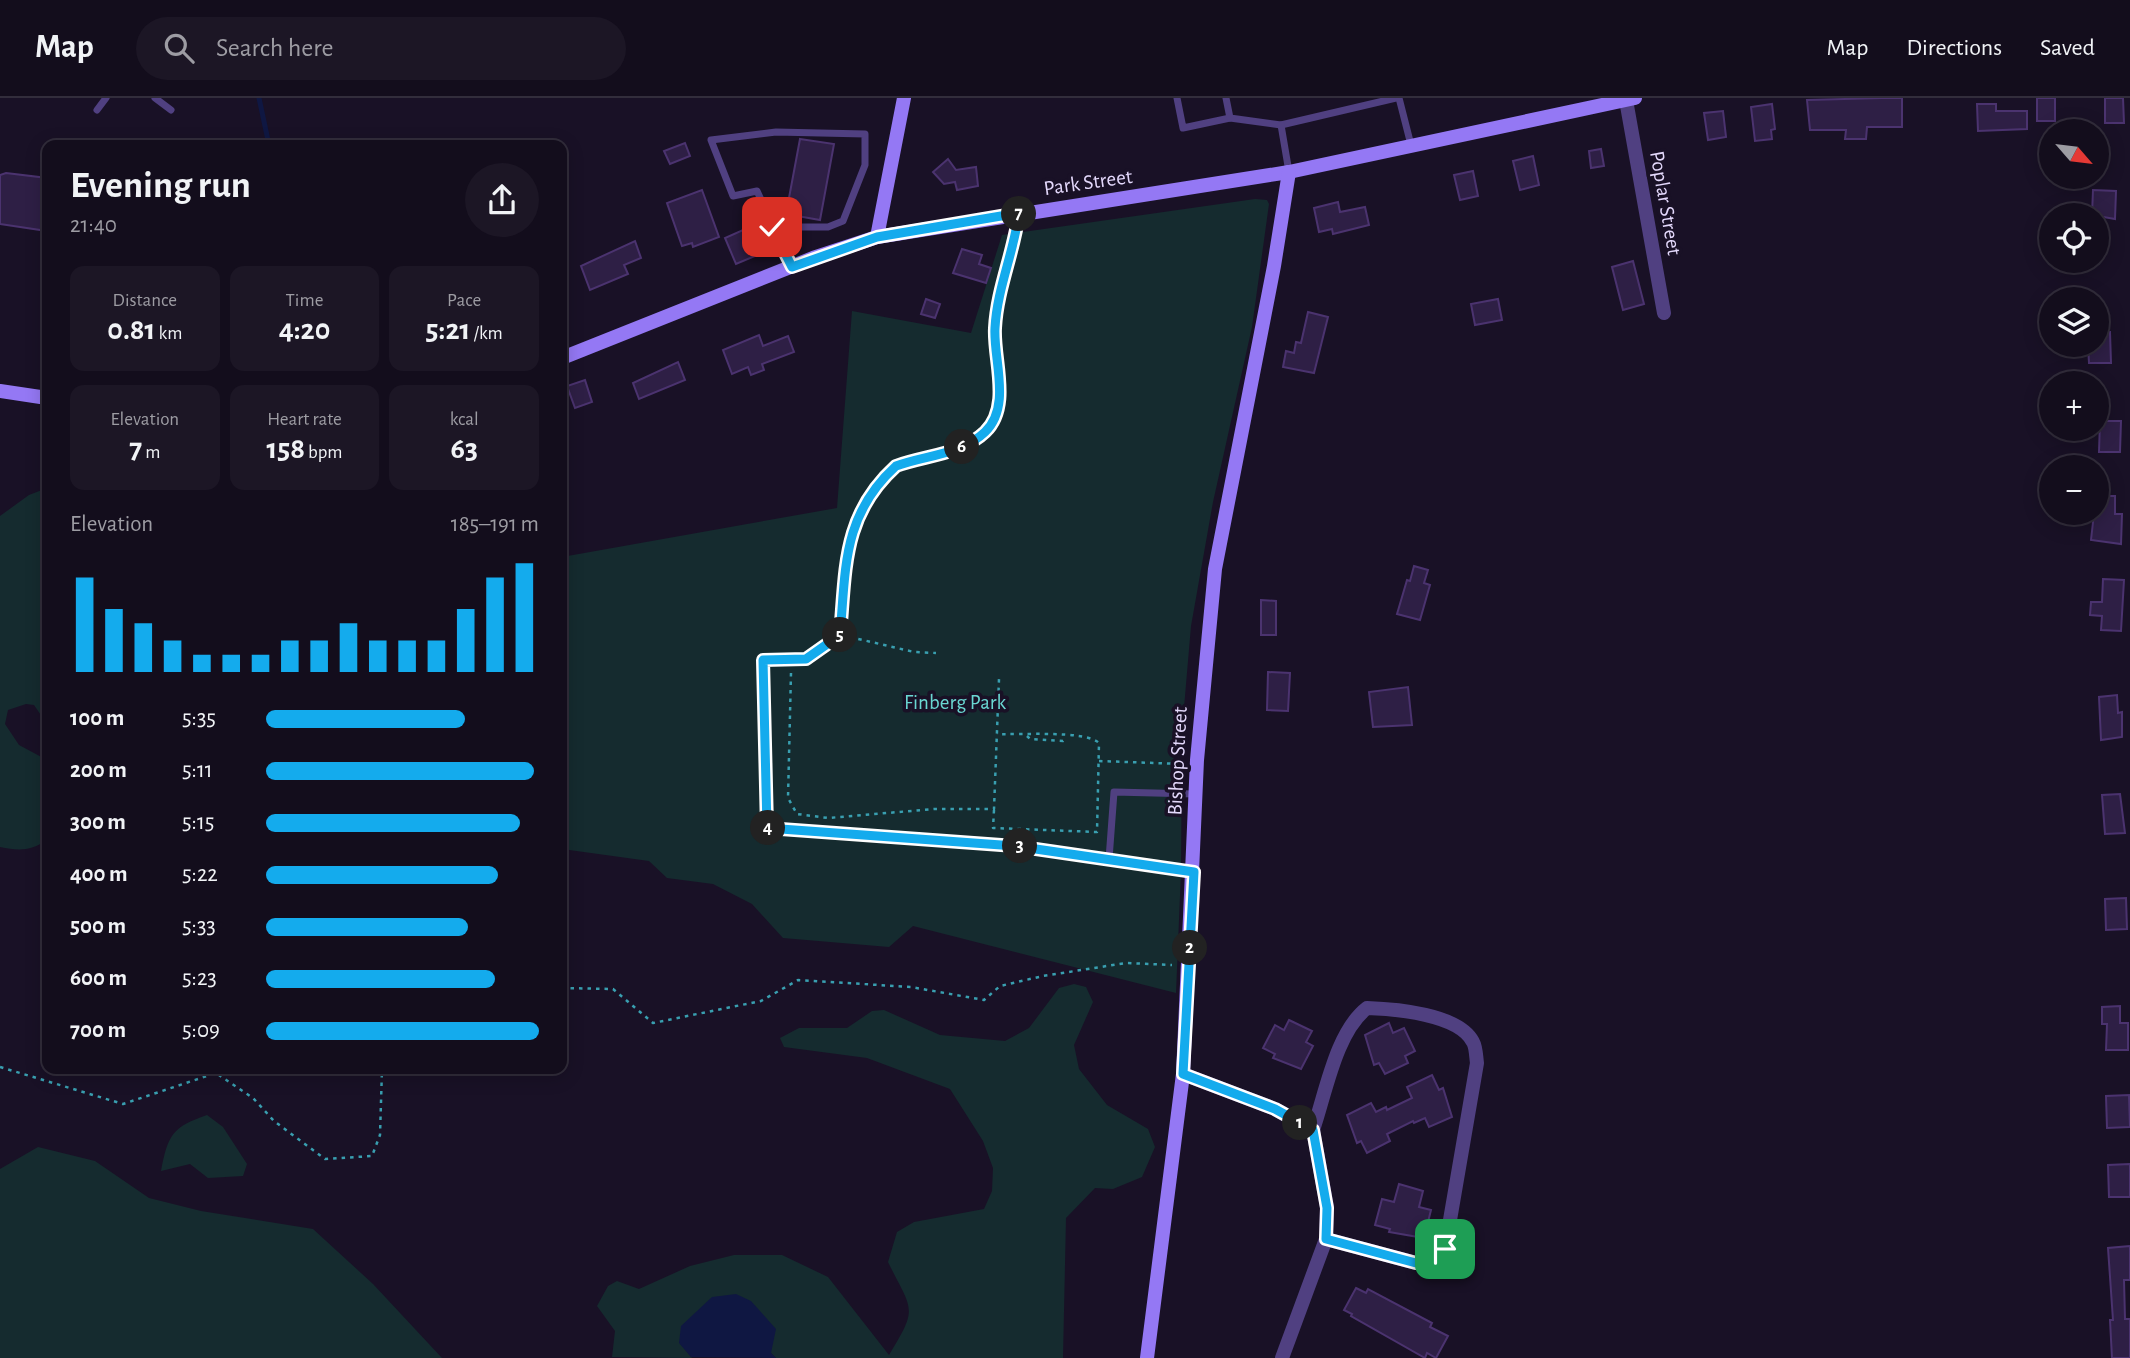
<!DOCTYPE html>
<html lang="en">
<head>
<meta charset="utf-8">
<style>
  body { margin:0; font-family:"Alegreya Sans",sans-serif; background:#1c1625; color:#f1f3f6; height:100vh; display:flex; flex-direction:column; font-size:26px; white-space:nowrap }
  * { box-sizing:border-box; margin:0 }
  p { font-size:23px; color:#9d9ca3 }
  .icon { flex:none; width:38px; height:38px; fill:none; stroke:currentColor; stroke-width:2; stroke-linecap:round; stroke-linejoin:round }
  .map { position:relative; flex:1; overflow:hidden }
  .panel { position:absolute; left:42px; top:42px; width:525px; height:934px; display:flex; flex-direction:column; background:#130d1c; border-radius:14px; box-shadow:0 4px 18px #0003,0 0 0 2px #322d3b }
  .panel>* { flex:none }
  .needle { width:46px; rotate:118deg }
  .controls { position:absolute; left:2039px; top:21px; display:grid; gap:14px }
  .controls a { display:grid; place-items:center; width:70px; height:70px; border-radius:50%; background:#130d1c; box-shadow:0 4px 18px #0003,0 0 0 2px #322d3b; font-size:35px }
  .pin { position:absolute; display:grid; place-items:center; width:60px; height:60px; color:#fff; margin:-30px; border-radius:14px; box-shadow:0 4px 10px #0006 }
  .km { position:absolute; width:35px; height:35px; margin:-18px; border-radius:50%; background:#222; color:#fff; font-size:19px; line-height:35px; text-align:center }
  .round { display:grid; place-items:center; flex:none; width:74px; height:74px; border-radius:37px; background:#1c1625 }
  .head { display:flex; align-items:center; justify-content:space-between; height:119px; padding:0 28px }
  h1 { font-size:38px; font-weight:700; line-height:52px }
  .metrics { display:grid; grid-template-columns:repeat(3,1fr); gap:10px; height:119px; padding:7px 28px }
  .metrics div { display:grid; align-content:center; border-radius:14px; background:#1c1625; text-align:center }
  .metrics b { font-size:30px; font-weight:700 }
  .metrics small { font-size:19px; font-weight:400 }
  .metrics p { font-size:19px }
  .chart { height:196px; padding:14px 28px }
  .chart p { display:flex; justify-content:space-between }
  .chart svg { width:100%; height:126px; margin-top:7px; stroke:#14abed; stroke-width:6 }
  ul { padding:0 28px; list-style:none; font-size:23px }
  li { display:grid; grid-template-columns:112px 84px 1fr; align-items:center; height:52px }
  li i { height:18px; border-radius:9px; background:#14abed }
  header { display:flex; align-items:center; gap:42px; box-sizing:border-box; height:98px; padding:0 35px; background:#130d1c; border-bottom:2px solid #322d3b }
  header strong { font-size:33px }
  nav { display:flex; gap:38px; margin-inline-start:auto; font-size:24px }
  .search { width:490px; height:63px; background:#1c1625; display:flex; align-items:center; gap:18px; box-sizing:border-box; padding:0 24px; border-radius:38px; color:#9d9ca3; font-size:26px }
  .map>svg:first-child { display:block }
  .green { fill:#152b2f }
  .water { fill:#0f1742 }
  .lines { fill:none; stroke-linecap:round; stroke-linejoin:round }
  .stream { stroke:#0f1742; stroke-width:5 }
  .building { fill:#2e1f45; stroke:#4b336f; stroke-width:2 }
  .path { stroke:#399fb0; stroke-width:2.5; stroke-dasharray:3.5 5; stroke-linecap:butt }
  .lane { stroke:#504081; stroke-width:7 }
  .street { stroke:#504081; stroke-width:14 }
  .secondary { stroke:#9478f4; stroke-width:14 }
  .route-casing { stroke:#fff; stroke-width:14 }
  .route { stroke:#14abed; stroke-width:9 }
  .labels { text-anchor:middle; stroke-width:7; stroke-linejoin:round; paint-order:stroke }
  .street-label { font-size:21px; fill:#e4d9fc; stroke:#191126 }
  .park-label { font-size:21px; fill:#6ad7d2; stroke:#191126 }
</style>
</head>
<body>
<header>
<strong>Map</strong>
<div class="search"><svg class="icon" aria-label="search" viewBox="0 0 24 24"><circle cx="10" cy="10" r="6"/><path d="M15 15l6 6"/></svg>Search here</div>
<nav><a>Map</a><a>Directions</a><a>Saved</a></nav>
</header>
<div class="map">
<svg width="2130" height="1260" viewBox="0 0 2130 1260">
  <rect width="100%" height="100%" fill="#191126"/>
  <g class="green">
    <path d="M1255 101 1267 102 1269 106 1252 229 1213 404 1191 528 1182 633 1181 773 1176 895 913 828 889 849 783 840 752 806 713 786 667 780 649 763 562 751V459L837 410 852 213 971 235 1002 137Z"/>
    <path d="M47 390V626L34 607 26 606 8 612 5 626 19 647 47 662V742C31 753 19 753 0 749V418L29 397Z"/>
    <path d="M1074 886 1086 889 1093 904 1074 947 1079 971 1107 1007 1148 1031 1155 1049 1142 1079 1113 1091 1095 1090 1066 1120 1063 1260H776L771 1255 679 1244 692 1260 612 1259 615 1233 597 1208 608 1188 617 1183 639 1191 690 1168 734 1157H782L828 1179 889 1257C919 1208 912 1213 888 1164L897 1134 914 1124 984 1111 992 1093 993 1070 983 1043 950 991 867 960 784 949 780 940 799 930H847L872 913 884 912 940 937 1005 943 1029 930 1059 890Z"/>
    <path d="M207 1017 223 1029 247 1066 243 1078 208 1080 190 1066 161 1073C168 1037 172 1029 207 1017Z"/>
    <path d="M38 1049 95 1063 149 1100 201 1113 313 1131 373 1186 442 1260H0V1071Z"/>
  </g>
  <path class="water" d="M736 1196 751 1203 776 1231 771 1255 776 1260 691 1259 679 1245 681 1228 712 1199Z"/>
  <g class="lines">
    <path class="stream" d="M259 0 269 47"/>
  </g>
  <g class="building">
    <path d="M1882 0H1902V29H1867L1866 41H1845L1846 32H1810L1807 2Z"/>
    <rect x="2037" y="0" width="18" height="23"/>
    <path d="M2105 0H2123L2124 25H2105Z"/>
    <path d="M1772 6 1775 31 1771 32 1772 41 1755 43 1751 9Z"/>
    <path d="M1977 6H1996V13H2027V31L1978 33Z"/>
    <path d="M1723 13 1726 39 1708 42 1704 15Z"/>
    <path d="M800 41 834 46 820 122 786 116Z"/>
    <path d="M685 45 690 58 670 66 664 53Z"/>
    <path d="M1601 51 1604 68 1591 70 1589 53Z"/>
    <path d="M1533 58 1539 87 1520 92 1513 63Z"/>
    <path d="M948 61 956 72 976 69 978 88 957 92 955 84 944 86 933 74Z"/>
    <path d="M1473 73 1478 98 1460 102 1454 77Z"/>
    <path d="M6 75 47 80V133L0 126V77Z"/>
    <path d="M702 92 719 139 693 149 692 145 682 148 667 105Z"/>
    <path d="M2093 92 2116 93 2115 121 2092 117Z"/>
    <path d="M1338 104 1340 114 1365 109 1369 127 1333 136 1332 131 1319 134 1314 110Z"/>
    <path d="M743 132 755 158 736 166 725 140Z"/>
    <path d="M635 143 641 160 624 167 628 176 590 192 581 168Z"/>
    <path d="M962 151 982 157 979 166 991 170 986 185 953 175Z"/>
    <path d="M1633 163 1644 206 1623 212 1612 169Z"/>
    <path d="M926 201 940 206 935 220 921 216Z"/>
    <path d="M1498 201 1502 222 1475 227 1471 206Z"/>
    <path d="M1308 214 1328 219 1314 275 1283 269 1286 253 1294 255 1296 244 1301 245Z"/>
    <path d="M2096 234H2110L2111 265H2089L2088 247H2096Z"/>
    <path d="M759 237 763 248 788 238 794 254 762 266 764 272 751 277 748 269 732 276 723 252Z"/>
    <path d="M678 264 685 282 639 301 633 285Z"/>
    <path d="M585 282 592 304 575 310 567 288Z"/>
    <path d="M2100 323H2121L2120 354H2099Z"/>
    <path d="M2096 398H2115V416H2122L2121 446 2091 442Z"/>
    <path d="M1414 468 1428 472 1424 485 1430 487 1420 522 1397 516 1407 482 1410 483Z"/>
    <path d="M2103 481 2124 482 2121 533 2101 532 2102 518 2090 517 2091 504H2102Z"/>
    <path d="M1261 502 1276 503V537H1261Z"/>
    <path d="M1268 574 1290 575 1288 613 1267 612Z"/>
    <path d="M1408 589 1412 627 1373 629 1369 594Z"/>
    <path d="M2117 597 2118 615 2122 614V639L2101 642 2099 599Z"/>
    <path d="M2120 696 2125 735 2105 736 2102 697Z"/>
    <path d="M2126 800 2127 831 2106 832 2105 801Z"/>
    <path d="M2120 908V925H2128V952H2106L2107 926H2102V909Z"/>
    <path d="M1289 922 1312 933 1306 944 1313 948 1301 971 1273 960 1275 956 1263 950 1275 927 1284 932Z"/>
    <path d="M1389 925 1393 935 1404 930 1415 953 1405 958 1408 965 1385 976 1379 965 1374 967 1365 937Z"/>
    <path d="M1432 977 1439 992 1443 990 1452 1019 1429 1029 1425 1020 1414 1025 1413 1023 1387 1036 1390 1043 1367 1055 1361 1043 1357 1045 1347 1017 1371 1005 1376 1014 1386 1009 1387 1012 1412 1000 1407 989Z"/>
    <path d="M2129 997 2130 1029 2107 1030 2106 998Z"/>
    <path d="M2130 1066V1099H2109L2108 1067Z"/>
    <path d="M1399 1086 1423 1093 1419 1109 1431 1112 1424 1140 1389 1134 1390 1131 1375 1127 1382 1101 1394 1104Z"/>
    <path d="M2130 1148V1182H2124L2125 1221H2130V1260H2112L2110 1222H2113L2108 1150Z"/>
    <path d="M1356 1190 1366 1195 1368 1191 1432 1225 1430 1229 1448 1238 1436 1260 1427 1255 1425 1260 1351 1218 1352 1216 1344 1212Z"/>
  </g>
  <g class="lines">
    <g class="path">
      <path d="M850 539 914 554 936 555"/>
      <path d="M791 575 788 700 797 716 828 720 934 711H994L999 581"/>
      <path d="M1027 638 1030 641 1063 643 1066 639"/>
      <path d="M1099 663 1181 666"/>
      <path d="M994 712 993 730 1097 734 1099 645C1086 632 1018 637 997 636"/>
      <path d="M562 890 613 891 653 925 761 903 798 882 911 889 984 902 1000 888 1043 878 1126 865 1172 867"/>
      <path d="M0 969 123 1006 216 975 253 1000 274 1023 325 1061 372 1058 380 1037 382 971"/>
    </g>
    <g class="lane">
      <path d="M155 0 171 12"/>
      <path d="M1177 0 1183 30 1230 20"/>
      <path d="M1226 0 1230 20 1281 27 1396 0"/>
      <path d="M1399 0 1411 47"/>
      <path d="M97 12 106 0"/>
      <path d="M1281 27 1289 74"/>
      <path d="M1019 116C1014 155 996 191 995 231 994 262 1012 309 985 334 961 357 926 357 896 368 842 416 846 471 840 537L806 561 763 562 767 730 1015 748 1193 773"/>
      <path d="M772 129H828L843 123 865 67V36L776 34 711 42 733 98 757 93 792 168"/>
      <path d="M1109 761 1114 694 1195 696"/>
    </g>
    <g class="street">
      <path d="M1626 2 1664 215"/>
      <path d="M1183 976 1275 1011 1313 1032 1327 1109 1326 1141 1282 1260"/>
      <path d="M1313 1032C1326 994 1336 934 1367 910 1395 911 1459 916 1473 944 1476 949 1476 958 1477 965L1445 1151 1434 1162 1416 1165 1326 1141"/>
    </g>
    <g class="secondary">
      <path d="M877 139 904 0"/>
      <path d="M562 260 813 160 877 139 1289 74 1635 0"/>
      <path d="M0 293 47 300"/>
      <path d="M1147 1260 1183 976 1197 662 1215 471 1274 168 1289 74"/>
    </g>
  </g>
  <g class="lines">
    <defs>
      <path id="route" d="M772 129 792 169 877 139 1019 115C1014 154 997 191 995 230 993 261 1012 308 985 334 961 357 926 357 896 368 842 417 846 470 840 537L806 561 763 562 767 730 1015 748 1194 774 1183 976 1275 1011 1313 1032 1327 1110 1326 1141 1416 1165 1434 1163 1445 1151"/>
    </defs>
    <use href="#route" class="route-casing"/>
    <use href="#route" class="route"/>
  </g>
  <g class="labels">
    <g class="street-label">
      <text transform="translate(1088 84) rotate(-8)" y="7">Park Street</text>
      <text transform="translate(1666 105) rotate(80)" y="7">Poplar Street</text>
      <text transform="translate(1177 663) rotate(-87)" y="7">Bishop Street</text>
    </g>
    <g class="park-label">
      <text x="955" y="611">Finberg Park</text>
    </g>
  </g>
</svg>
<div class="controls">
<a><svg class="needle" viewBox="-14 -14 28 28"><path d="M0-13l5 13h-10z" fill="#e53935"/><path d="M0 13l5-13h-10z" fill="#9d9ca3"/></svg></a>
<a><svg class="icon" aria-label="locate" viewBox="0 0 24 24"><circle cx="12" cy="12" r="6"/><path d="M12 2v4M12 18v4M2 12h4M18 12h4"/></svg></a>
<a><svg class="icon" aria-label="layers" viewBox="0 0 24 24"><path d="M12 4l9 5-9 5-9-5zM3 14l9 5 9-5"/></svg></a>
<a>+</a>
<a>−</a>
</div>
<div class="pin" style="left:1445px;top:1151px;background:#1e9e55"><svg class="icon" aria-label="arrive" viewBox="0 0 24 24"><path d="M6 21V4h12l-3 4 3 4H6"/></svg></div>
<div class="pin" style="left:772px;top:129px;background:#d93025"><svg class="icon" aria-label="check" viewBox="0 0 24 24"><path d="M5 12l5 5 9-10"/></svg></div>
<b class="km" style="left:1300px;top:1025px">1</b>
<b class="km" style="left:1190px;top:850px">2</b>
<b class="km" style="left:1020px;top:748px">3</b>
<b class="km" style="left:768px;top:730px">4</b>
<b class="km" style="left:840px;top:537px">5</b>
<b class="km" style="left:962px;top:349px">6</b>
<b class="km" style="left:1019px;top:116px">7</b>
<section class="panel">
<div class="head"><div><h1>Evening run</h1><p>21:40</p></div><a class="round"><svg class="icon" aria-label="share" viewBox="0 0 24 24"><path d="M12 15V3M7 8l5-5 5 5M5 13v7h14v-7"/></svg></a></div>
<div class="metrics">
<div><p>Distance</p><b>0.81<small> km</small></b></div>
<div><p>Time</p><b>4:20</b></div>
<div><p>Pace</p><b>5:21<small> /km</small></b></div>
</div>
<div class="metrics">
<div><p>Elevation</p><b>7<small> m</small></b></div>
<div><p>Heart rate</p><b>158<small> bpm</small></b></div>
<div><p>kcal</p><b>63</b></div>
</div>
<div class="chart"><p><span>Elevation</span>185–191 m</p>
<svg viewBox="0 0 160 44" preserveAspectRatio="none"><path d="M5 44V11M15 44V22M25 44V27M35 44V33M45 44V38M55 44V38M65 44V38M75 44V33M85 44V33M95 44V27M105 44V33M115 44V33M125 44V33M135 44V22M145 44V11M155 44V6"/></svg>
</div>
<ul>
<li><b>100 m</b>5:35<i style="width:73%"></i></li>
<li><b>200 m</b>5:11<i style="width:98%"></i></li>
<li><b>300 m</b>5:15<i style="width:93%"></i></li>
<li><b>400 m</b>5:22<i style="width:85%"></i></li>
<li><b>500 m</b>5:33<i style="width:74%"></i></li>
<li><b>600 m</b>5:23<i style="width:84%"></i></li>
<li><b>700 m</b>5:09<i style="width:100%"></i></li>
</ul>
</section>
</div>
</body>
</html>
